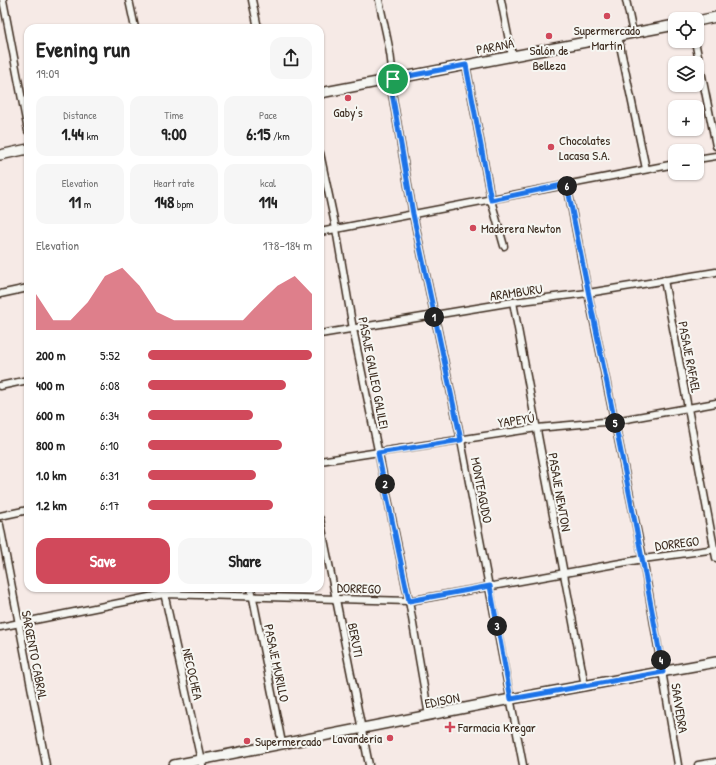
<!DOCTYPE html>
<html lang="en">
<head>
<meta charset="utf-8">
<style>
  body { margin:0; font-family:"Patrick Hand",sans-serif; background:#f6f6f6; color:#222; height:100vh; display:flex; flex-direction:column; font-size:15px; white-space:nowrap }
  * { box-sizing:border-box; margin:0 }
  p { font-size:13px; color:#767676 }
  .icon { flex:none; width:22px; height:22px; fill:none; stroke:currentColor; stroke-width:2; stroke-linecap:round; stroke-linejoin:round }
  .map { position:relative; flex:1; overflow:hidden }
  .side { position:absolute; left:24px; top:24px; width:300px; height:568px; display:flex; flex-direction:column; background:#fff; border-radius:12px; box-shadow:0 1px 3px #0004 }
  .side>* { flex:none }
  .controls { position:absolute; left:668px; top:12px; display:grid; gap:8px }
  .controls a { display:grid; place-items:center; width:36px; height:36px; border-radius:8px; background:#fff; box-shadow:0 1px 3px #0004; font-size:20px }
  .pin { position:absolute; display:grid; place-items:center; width:34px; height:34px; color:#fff; margin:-17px; border:2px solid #fff; border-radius:50%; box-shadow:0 1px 4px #0007 }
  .km { position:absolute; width:20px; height:20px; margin:-10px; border-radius:50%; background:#222; color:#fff; font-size:11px; line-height:20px; text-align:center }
  .round { display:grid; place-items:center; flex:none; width:42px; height:42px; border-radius:12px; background:#f6f6f6 }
  .head { display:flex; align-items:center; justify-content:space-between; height:68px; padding:0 12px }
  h1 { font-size:22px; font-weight:800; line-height:30px }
  .figures { display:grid; grid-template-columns:repeat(3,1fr); gap:6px; height:68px; padding:4px 12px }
  .figures div { display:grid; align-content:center; border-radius:10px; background:#f6f6f6; text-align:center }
  .figures b { font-size:17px; font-weight:800 }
  .figures small { font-size:11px; font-weight:400 }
  .figures p { font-size:11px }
  .chart { height:112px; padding:8px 12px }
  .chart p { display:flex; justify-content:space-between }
  .chart svg { width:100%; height:72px; margin-top:4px; fill:#d1495b; opacity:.7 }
  .cta { display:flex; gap:8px; margin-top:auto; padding:8px 12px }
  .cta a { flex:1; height:46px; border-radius:12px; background:#d1495b; color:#fff; font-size:16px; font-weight:800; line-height:46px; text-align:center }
  .cta a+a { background:#f6f6f6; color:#222 }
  ul { padding:0 12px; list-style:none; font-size:13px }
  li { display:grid; grid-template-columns:64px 48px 1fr; align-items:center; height:30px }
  li i { height:10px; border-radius:5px; background:#d1495b }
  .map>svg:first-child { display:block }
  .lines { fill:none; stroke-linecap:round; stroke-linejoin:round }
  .street-casing { stroke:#3b2a1e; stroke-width:9 }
  .secondary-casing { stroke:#3b2a1e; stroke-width:12 }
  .street { stroke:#f6f6f2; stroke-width:6 }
  .secondary { stroke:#f6f6f2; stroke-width:9 }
  .route-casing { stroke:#fff; stroke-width:8 }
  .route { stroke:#1a73e8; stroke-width:5 }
  .poi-dot { fill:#d1495b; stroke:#f6f6f2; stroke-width:1.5 }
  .labels { text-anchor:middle; stroke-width:4; stroke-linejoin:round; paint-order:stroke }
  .poi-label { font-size:13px; fill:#3b2a1e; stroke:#f6f6f2; text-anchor:start }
  .street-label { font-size:13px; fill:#3b2a1e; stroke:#f6f6f2 }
</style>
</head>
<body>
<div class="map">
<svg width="716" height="765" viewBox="0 0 716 765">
  <rect width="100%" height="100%" fill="#f6eae6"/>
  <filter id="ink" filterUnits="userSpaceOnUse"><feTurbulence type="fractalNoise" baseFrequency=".025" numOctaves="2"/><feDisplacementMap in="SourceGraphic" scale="8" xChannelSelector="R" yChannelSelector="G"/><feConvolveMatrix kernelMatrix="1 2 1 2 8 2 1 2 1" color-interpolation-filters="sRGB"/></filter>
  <g filter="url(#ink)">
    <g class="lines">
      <defs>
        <g id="street">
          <path d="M3 0 28 131"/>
          <path d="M129 0 135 28"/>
          <path d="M252 0 258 28"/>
          <path d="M379 0C383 23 396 65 391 87L413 214 461 440 523 765"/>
          <path d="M501 0 512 56"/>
          <path d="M626 0 633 33"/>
          <path d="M618 36 646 169"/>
          <path d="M695 41 716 146"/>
          <path d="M466 65 491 200 504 246"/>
          <path d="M320 153 336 229 353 329 409 601 429 716"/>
          <path d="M697 159 716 156"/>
          <path d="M567 184 588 293 643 559 678 765"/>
          <path d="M320 232 675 164"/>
          <path d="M664 280 716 558"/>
          <path d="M0 294 28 288"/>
          <path d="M513 302 585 686"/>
          <path d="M320 334 513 302 588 293 716 272"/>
          <path d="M0 386 28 380"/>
          <path d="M320 461 537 428 615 421 716 403"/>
          <path d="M0 516 28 510"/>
          <path d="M320 519 369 765"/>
          <path d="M0 525 46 765"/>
          <path d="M163 588 202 765"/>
          <path d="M251 588 282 743"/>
          <path d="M0 627 164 594 409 601 643 559 716 549"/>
          <path d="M698 765 716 762"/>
        </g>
        <g id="secondary">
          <path d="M697 21 716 17"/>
          <path d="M320 93 675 25"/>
          <path d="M0 155 28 149"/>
          <path d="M174 765 511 699 716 662"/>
        </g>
      </defs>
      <use href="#street" class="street-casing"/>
      <use href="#secondary" class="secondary-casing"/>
      <use href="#street" class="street"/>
      <use href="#secondary" class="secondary"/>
    </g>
  </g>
  <g class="lines" filter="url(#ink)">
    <defs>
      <path id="route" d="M466 65 491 200 567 184C598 347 635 509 663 672L511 699 490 586 409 601 378 453 461 440 413 214 391 87 393 79Z"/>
    </defs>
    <use href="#route" class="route-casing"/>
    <use href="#route" class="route"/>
  </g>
  <g class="poi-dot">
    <circle cx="607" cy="16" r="4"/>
    <circle cx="549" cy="36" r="4"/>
    <circle cx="348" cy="98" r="4"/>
    <circle cx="551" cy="147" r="4"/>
    <circle cx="473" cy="228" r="4"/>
    <path d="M448 721h4v4h4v4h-4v4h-4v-4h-4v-4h4z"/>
    <circle cx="390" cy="738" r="4"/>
    <circle cx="247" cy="741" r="4"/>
  </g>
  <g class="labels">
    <g class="poi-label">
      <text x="607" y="35" text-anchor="middle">Supermercado<tspan x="607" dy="15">Martín</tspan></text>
      <text x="549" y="55" text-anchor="middle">Salón de<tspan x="549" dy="15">Belleza</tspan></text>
      <text x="348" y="117" text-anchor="middle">Gaby's</text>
      <text x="559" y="145">Chocolates<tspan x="559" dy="15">Lacasa S.A.</tspan></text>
      <text x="481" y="233">Maderera Newton</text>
      <text x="458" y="732">Farmacia Kregar</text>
      <text x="382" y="743" text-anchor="end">Lavandería</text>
      <text x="255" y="746">Supermercado</text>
    </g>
    <g class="street-label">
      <text transform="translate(495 46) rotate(-11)" y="5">PARANÁ</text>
      <text transform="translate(516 292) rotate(-8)" y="5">ARAMBURU</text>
      <text transform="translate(690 357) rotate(79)" y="5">PASAJE RAFAEL</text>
      <text transform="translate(374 373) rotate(79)" y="5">PASAJE GALILEO GALILEI</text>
      <text transform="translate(516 420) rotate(-8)" y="5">YAPEYÚ</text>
      <text transform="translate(482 490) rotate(79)" y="5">MONTEAGUDO</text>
      <text transform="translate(560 492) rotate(80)" y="5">PASAJE NEWTON</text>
      <text transform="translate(677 543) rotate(-7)" y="5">DORREGO</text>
      <text transform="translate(359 588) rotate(2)" y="5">DORREGO</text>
      <text transform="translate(356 640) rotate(79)" y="5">BERUTI</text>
      <text transform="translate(35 655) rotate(79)" y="5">SARGENTO CABRAL</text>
      <text transform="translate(277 663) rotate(78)" y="5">PASAJE MURILLO</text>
      <text transform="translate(193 674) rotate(77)" y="5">NECOCHEA</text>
      <text transform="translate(442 700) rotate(-11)" y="5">EDISON</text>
      <text transform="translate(680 708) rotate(81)" y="5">SAAVEDRA</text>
    </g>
  </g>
</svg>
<div class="controls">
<a><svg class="icon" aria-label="locate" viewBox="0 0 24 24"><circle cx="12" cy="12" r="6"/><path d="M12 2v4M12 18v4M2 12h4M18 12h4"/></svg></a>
<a><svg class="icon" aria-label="layers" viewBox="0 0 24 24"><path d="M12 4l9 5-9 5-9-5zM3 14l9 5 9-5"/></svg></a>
<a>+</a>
<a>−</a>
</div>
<div class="pin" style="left:393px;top:79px;background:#1e9e55"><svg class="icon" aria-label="arrive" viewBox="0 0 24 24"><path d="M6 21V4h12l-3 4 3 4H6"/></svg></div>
<b class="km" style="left:434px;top:317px">1</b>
<b class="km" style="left:385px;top:484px">2</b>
<b class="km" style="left:497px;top:626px">3</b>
<b class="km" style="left:661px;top:660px">4</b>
<b class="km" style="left:615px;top:423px">5</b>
<b class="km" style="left:567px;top:186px">6</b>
<section class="side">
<div class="head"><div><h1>Evening run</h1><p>19:09</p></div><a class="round"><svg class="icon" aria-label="share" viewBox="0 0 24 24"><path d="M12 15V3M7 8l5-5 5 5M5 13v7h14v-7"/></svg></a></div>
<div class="figures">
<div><p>Distance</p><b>1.44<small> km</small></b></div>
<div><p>Time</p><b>9:00</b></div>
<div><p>Pace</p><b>6:15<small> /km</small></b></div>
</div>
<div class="figures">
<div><p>Elevation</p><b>11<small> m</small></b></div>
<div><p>Heart rate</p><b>148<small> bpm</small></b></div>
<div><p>kcal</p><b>114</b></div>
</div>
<div class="chart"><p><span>Elevation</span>178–184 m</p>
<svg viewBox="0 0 160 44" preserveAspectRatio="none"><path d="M0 44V22L10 38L20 38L30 27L40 11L50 6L60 17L70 33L80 38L90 38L100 38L110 38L120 38L130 27L140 17L150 11L160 22V44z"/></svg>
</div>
<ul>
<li><b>200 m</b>5:52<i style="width:100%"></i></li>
<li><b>400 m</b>6:08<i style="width:84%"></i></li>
<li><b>600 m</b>6:34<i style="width:64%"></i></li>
<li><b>800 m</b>6:10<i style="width:82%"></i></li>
<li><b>1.0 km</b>6:31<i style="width:66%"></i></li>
<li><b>1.2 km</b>6:17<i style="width:76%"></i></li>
</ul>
<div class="cta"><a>Save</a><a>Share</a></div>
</section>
</div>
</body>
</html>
